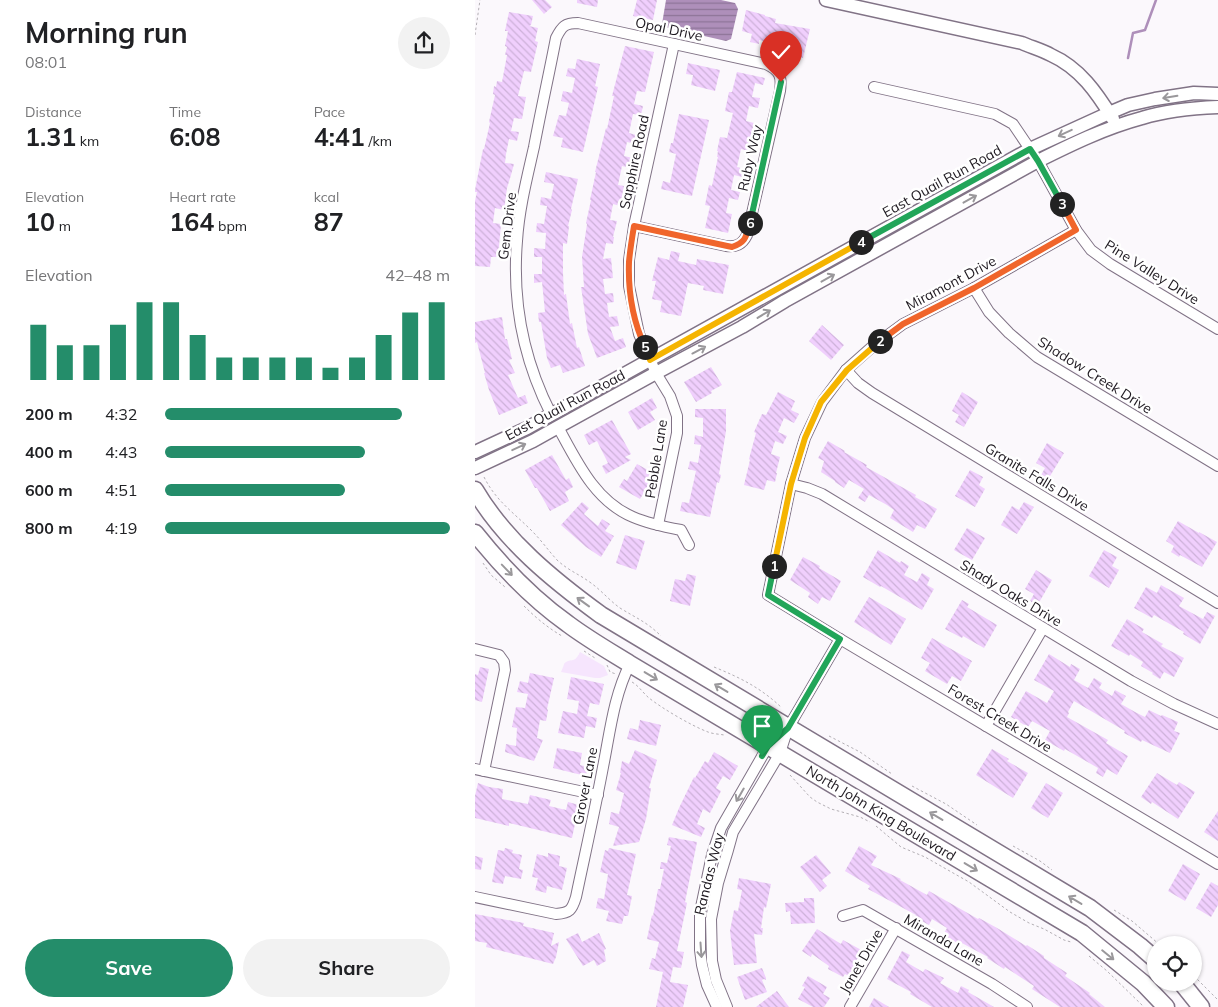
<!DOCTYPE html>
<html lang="en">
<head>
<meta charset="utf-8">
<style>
  body { margin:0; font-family:Mulish,sans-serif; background:#f2f2f2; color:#202124; height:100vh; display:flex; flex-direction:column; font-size:19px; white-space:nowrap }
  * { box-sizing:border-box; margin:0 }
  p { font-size:16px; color:#757577 }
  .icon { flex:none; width:28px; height:28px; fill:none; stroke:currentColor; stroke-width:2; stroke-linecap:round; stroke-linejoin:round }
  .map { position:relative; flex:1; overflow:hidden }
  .drawer { display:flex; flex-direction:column; background:#fff; width:475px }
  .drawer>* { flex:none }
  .controls { position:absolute; left:672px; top:936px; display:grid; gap:10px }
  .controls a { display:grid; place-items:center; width:55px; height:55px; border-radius:50%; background:#fff; box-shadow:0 1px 4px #0004; font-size:25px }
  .pin { position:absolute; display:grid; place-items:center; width:42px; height:42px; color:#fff; margin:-51px -21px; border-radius:50% 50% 50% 0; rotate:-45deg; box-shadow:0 0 5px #0007 }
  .pin .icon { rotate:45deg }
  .km { position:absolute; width:25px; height:25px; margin:-12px; border-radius:50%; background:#222; color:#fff; font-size:14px; line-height:25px; text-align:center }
  .round { display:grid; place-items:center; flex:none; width:52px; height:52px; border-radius:26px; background:#f2f2f2 }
  .overview { display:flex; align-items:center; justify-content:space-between; height:85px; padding:0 25px }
  h1 { font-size:28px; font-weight:700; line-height:38px }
  .figures { display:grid; grid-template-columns:repeat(3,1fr); gap:8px; height:85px; padding:5px 25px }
  .figures div { display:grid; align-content:center }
  .figures b { font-size:25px; font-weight:700 }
  .figures small { font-size:14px; font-weight:400 }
  .figures p { font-size:14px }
  .chart { height:140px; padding:10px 25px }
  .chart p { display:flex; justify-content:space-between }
  .chart svg { width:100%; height:90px; margin-top:5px; stroke:#248d6a; stroke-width:6 }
  .action { display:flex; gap:10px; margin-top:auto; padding:10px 25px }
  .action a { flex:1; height:58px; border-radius:30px; background:#248d6a; color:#fff; font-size:20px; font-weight:700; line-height:58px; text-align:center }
  .action a+a { background:#f2f2f2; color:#202124 }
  ul { padding:0 25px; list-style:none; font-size:16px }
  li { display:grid; grid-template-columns:80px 60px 1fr; align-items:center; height:38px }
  li i { height:12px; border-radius:6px; background:#248d6a }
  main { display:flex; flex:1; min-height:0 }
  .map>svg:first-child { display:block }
  .park { fill:#f6e5fd }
  .water { fill:url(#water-rules) }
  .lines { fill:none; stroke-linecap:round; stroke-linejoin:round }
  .stream { stroke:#ae8fba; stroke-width:2.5 }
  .building { fill:url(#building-back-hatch) }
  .minor-casing { stroke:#817386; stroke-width:12 }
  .tertiary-casing { stroke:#817386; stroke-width:15 }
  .primary-casing { stroke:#817386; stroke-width:19 }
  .path { stroke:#b3afb4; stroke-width:1; stroke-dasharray:2.5 2.5; stroke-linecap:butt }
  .minor { stroke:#fff; stroke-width:10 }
  .tertiary { stroke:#fff; stroke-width:12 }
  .primary { stroke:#fff; stroke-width:16 }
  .oneway { stroke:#9a989b }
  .split-1-casing { stroke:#fff; stroke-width:10 }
  .split-2-casing { stroke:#fff; stroke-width:10 }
  .split-3-casing { stroke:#fff; stroke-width:10 }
  .split-4-casing { stroke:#fff; stroke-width:10 }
  .split-5-casing { stroke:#fff; stroke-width:10 }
  .split-6-casing { stroke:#fff; stroke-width:10 }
  .split-7-casing { stroke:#fff; stroke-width:10 }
  .split-1 { stroke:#22a559; stroke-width:6 }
  .split-2 { stroke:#f5b400; stroke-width:6 }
  .split-3 { stroke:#f0652b; stroke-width:6 }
  .split-4 { stroke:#22a559; stroke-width:6 }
  .split-5 { stroke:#f5b400; stroke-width:6 }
  .split-6 { stroke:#f0652b; stroke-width:6 }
  .split-7 { stroke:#22a559; stroke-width:6 }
  .labels { text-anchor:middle; stroke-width:5; stroke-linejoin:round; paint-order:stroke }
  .street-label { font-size:14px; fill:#1e1920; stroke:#fff }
</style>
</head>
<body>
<main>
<section class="drawer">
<div class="overview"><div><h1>Morning run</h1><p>08:01</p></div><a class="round"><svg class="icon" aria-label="share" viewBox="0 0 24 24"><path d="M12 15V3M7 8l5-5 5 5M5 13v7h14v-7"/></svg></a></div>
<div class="figures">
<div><p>Distance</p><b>1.31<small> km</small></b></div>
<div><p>Time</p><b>6:08</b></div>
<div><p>Pace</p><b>4:41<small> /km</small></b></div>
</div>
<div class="figures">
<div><p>Elevation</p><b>10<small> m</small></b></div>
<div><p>Heart rate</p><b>164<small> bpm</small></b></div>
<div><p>kcal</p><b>87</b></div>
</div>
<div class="chart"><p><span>Elevation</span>42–48 m</p>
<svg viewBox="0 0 160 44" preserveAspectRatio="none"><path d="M5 44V17M15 44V27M25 44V27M35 44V17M45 44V6M55 44V6M65 44V22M75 44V33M85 44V33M95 44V33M105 44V33M115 44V38M125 44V33M135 44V22M145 44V11M155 44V6"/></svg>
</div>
<ul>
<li><b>200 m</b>4:32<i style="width:83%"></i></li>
<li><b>400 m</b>4:43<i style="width:70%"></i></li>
<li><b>600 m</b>4:51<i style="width:63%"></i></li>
<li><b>800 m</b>4:19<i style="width:100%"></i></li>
</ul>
<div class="action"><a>Save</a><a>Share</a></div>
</section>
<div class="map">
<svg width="743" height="1007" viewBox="0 0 743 1007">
  <defs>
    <pattern id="water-rules" width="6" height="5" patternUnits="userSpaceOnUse" patternTransform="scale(1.25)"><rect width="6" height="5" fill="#ae8fba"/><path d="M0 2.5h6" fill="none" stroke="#8d7497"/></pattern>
    <pattern id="building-back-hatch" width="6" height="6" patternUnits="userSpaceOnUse" patternTransform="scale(1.25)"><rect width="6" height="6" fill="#f0cffd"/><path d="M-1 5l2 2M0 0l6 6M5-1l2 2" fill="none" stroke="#cdb1d9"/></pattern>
  </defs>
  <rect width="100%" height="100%" fill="#fbf8fc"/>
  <path class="park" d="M105 652 129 666 133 675 125 678H120L86 672C86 672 89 665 89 664 95 657 99 665 105 652Z"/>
  <path class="water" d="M191 0H246L260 3 263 9 256 39 251 41 190 27 187 24Z"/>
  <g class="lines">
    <path class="stream" d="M653 58 658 33 670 30 681 0"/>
  </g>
  <g class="building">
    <path d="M57 0H70L77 7 69 14Z"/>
    <path d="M102 0H123L122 7 102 3Z"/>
    <path d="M162 0H182L178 20 158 16Z"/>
    <path d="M271 10 290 15V16L301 19 300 23 335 29 328 58 321 56 323 49 284 40V44L275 42 277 34 267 31Z"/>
    <path d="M34 12 58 16 56 25 54 26 63 28 60 41 63 42 56 72 49 71 43 96 51 97 47 119 39 118 36 131 44 132 42 141 34 139 31 154 30 163 39 164 36 175 32 188 29 210 20 208 18 223 26 224 23 257H16L15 267 0 266V201L2 192H0V190L8 149H9L15 123 14 122 20 95 18 94 19 86 21 87 22 81 27 82 32 55H30L32 47 30 46 33 31H30Z"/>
    <path d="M150 46 179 52 170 92 162 91 159 104 168 106 166 115 158 114 154 133 161 135 160 144 152 142 149 156 158 158 155 168 147 166 143 185 149 186 145 206 138 204 135 220 142 221 138 237H139L138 244 131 243 128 259 136 258 138 278 128 279 130 294 138 293 139 302 132 303 134 317 142 316 144 326 135 327 140 341 148 338 151 347 122 358 113 334 109 307 106 287H109L107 257 112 224 111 223 116 200H115L121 172H120L131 128 132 129 139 96H137Z"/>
    <path d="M102 59 125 64 120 86 123 87 108 152 86 147 88 138 78 136 84 115 91 116 94 103 86 101 88 91 97 93 100 78 91 76 93 68 100 69Z"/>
    <path d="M213 63 245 70 240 91 216 85 218 75 211 74Z"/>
    <path d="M262 72 290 78 288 85 280 83 277 97 285 98 283 108 274 106 271 121 279 123 274 144H276L274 151 266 149 262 167 269 169 267 177 259 175 256 190 265 192 263 200 254 198 251 213 257 214 253 233 230 228 235 206 230 205 234 185 237 186 243 157H242L243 151H242L245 137 252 138 258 113 250 111 254 92H257Z"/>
    <path d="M204 114 234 120 217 196 186 189 188 181 195 183 201 154 194 152 196 143H198Z"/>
    <path d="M71 172 103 179 96 209 97 210 93 226H94L92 244 88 243V273L89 295 91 294 95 324 97 323 102 348 104 347 110 366 88 373 85 365 76 368 72 358 66 322H64L63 313 70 312 67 282 59 283V274H67V257H59V248L70 249 71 233 61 232 62 223 69 224 72 206 65 205 66 197 76 199 79 184 69 182Z"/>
    <path d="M196 251 205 253 203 261 221 265 222 259 254 265 248 294 228 290 229 286 213 283 206 316 185 312 187 301 177 299 181 281H177L183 257 194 260Z"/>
    <path d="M27 317 30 339H32L37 359 34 360 40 373 33 375 43 398 50 395 53 403 24 415 14 390 9 373H10L2 342 0 343V322Z"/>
    <path d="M347 325 369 345 356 360 334 341Z"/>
    <path d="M236 367 247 385 236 391 237 393 221 402 209 382Z"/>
    <path d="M303 392 320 401 316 410 324 414 319 423 309 418 303 432 312 436 308 444 300 441 296 454 305 457 301 473H302L300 482 292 480 289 490 269 485 275 460 274 459 281 433 279 432 287 414 291 415Z"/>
    <path d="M487 392 503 402 489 427 480 422 484 415 477 411Z"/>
    <path d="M177 398 182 408 175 412 180 420 163 430 153 412Z"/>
    <path d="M220 409H251V431L244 474 246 475 244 483 242 482 235 517 205 511 207 502 214 503 221 471 213 469 215 461 223 463 226 445 219 444 220 435 228 437V418L220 417Z"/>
    <path d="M137 420 156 454 150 457 156 460 131 474 127 466 133 463 122 441 114 445 109 435Z"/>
    <path d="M353 441 370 451 369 452 392 465 391 467 441 495 440 497 462 509 450 529 442 525 438 532 415 518 419 510 412 505 394 495 390 502 383 498 389 489 374 480 369 488 360 482V481L346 472 349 461 343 458Z"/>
    <path d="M572 443 589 453 572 481 565 477 570 468 561 463Z"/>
    <path d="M77 455 91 480 94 478 98 487 90 492 94 501 75 511 62 488H60L50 470Z"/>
    <path d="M162 464 180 474 165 499 144 487 149 479 152 481Z"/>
    <path d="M495 470 508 477 504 485 510 489 500 507 480 496Z"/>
    <path d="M107 502 114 508 109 514 123 526 127 519 135 524 130 531 139 536 126 557 111 547 86 525Z"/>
    <path d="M549 502 559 507 542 534 526 525 537 506 544 510Z"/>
    <path d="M703 521 724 533V532L742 542 727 567 705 555 704 557 696 552 699 546 691 541Z"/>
    <path d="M492 528 510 538 497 560 479 550Z"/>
    <path d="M150 535 170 541 161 570 141 563Z"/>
    <path d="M403 550 425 563 426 561 434 566 429 575 442 582 447 573 455 578 452 585 459 589 447 610 406 586 405 587 388 577Z"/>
    <path d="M629 550 642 557 637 566 644 570 634 588 614 576Z"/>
    <path d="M328 557 345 566 344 568 366 581 355 601 347 597 343 604 333 597 335 593 315 580Z"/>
    <path d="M561 570 577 580 562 606 555 601 559 594 550 589Z"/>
    <path d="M212 574 221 576 215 606 195 601 200 579 210 581Z"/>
    <path d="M686 585 709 598 704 606 715 612 728 619 732 612 740 616 725 644 708 634 709 632 679 615 677 618 659 608 671 587 682 593Z"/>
    <path d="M394 597 431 619 416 645 379 622Z"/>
    <path d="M487 600 494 604 492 607 522 625 509 648 488 636 487 638 470 629Z"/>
    <path d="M652 619 669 629 667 632 688 644 686 646 709 658 699 677 689 672 685 679 677 674 678 673 666 666 668 662 655 654 654 656 636 646Z"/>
    <path d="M457 638 497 661 486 681 477 676 472 684 450 671 455 663 446 658Z"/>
    <path d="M574 654 595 667 596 664 605 669 599 680 613 688 619 678 627 683 624 688 637 696 640 690 651 696 646 704 660 712 670 717 674 710 686 716 687 715 703 722 699 731 705 733 695 753 667 740 666 742 649 733 650 731 599 701 593 712 594 713 592 717 633 740 631 743 653 756 642 775 632 769 628 777 621 773 623 768 590 749 589 751 570 740 575 731 557 721 553 727 536 717 551 691 572 703 579 691 559 680Z"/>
    <path d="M5 667 14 669 7 702 0 700V674L3 675Z"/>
    <path d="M55 673 79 678 72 709 73 710 71 721 65 720 62 738 68 740 59 761 30 752 31 744 41 746 42 728 37 727 41 707 50 708 53 694 42 692 45 681 53 683Z"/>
    <path d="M96 677 129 684 124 705 115 703 112 716 122 718 120 728 111 726 109 738 83 733 88 711 102 714 104 701 92 699Z"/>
    <path d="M165 720 186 725 181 746 152 739 155 728 163 730Z"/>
    <path d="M82 748 107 753 105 765 113 767 111 776 78 768Z"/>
    <path d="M517 749 534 759 532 761 553 773 538 798 501 775Z"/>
    <path d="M160 750 182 760 174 788H176L171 819 164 842 138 846 144 827 134 824 136 812 144 814 149 793 141 790 146 773H145L147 761 154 764Z"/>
    <path d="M239 752 263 766 255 780 248 776 241 788 246 791 235 813 228 809 222 824 230 828 226 837 197 825 204 808 219 777 220 778 230 761 233 763Z"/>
    <path d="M682 773 702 785 704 782 720 792 703 819 677 802 676 804 666 797Z"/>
    <path d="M3 783 14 787 28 789 27 799 53 804 55 795 76 800 74 806 91 810 93 802 104 805 97 838 34 823V826L0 818V796Z"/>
    <path d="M571 783 588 793 573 818 556 808Z"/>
    <path d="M743 811V841L729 832Z"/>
    <path d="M194 837 222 842 210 902 212 903 202 951 209 952 206 968 198 967 195 982 213 985 208 1007H181L188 972 174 969 177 958 180 959 184 942 172 939 177 915 178 916 183 889H185L189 869H185L186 862 192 863 196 846 192 845Z"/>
    <path d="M384 846 402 856 396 865 426 879 425 880 452 895 454 891 503 919 504 918 522 928 551 946 552 945 569 956V958L592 973 590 976 615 993 614 994 630 1007H585L557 989 559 986 530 967 529 969 512 958 513 957 485 942 484 944 468 935 472 928 457 919 454 925 440 917 441 915 393 889 395 886 370 871Z"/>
    <path d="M30 848 38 850 37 853 47 855 44 869 48 870 46 879 30 876 28 884 17 882 23 850 29 851Z"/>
    <path d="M134 848 161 854 152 895 157 896 153 916H149L147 924 131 921 134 911 121 908 123 898 129 899 133 874 125 872 130 850 133 851Z"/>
    <path d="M73 853 85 856 84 866 92 868 87 890 72 886 71 893 60 890 63 878 57 877 62 854 73 857Z"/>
    <path d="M341 855 356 873 347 880 352 886 345 892 325 867Z"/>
    <path d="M0 856 8 858 6 870 0 869Z"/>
    <path d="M708 864 725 874 710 901 693 891Z"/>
    <path d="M264 878 296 884 291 908 289 907 286 928H288L287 935 279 934 282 963 259 965 255 931 259 910 263 911 267 890 262 889Z"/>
    <path d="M736 882 743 886V905L736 917 721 908Z"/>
    <path d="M329 898H339L340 923 316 924 315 911 311 912 310 903 329 902Z"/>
    <path d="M0 914 49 923 48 926 79 933 76 946 84 942 81 957 78 964 11 947 12 943 0 941Z"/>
    <path d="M342 929 366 944 368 940 390 952 376 977 370 974 368 977 353 969 354 966 337 954 336 957 327 951Z"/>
    <path d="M103 933 107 942 124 933 131 949 129 950 131 961 122 966 119 960 108 966 91 939Z"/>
    <path d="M427 951 435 955 431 962 448 972 450 969 469 978 465 983 483 993 486 986 494 990 493 992 519 1007H457L435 994 436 992 412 979Z"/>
    <path d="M287 968 291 978V980L289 979 287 980 292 992 270 1000 262 977Z"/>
    <path d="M333 976 352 987 348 994 355 998 349 1007H338L323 999 330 987 327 986Z"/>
    <path d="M302 991 314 1007H281L290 1000Z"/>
    <path d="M399 998 414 1007H394Z"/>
  </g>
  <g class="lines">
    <defs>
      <g id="minor">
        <path d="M399 87 520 114 538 124 563 161 601 230 616 250 635 264 743 329"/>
        <path d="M601 230 499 288 428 324 398 346 371 370 347 402 330 438 316 484 293 595 365 639 743 864"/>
        <path d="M499 288 514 312 534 333 562 357 743 466"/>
        <path d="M371 370 383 383 397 393 743 603"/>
        <path d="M76 414C48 359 37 302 42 241 44 209 52 178 59 147 66 110 74 74 81 38 87 26 90 23 103 23L291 64C305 71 307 76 305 91L272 235C267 245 261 247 251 246L159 226"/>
        <path d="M83 427C102 462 120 501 158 517 174 524 190 527 206 530L214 545"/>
        <path d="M316 484 332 488 347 494 656 681 699 704 743 724"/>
        <path d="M183 525 202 433V416L195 396 181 373 164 334 154 286V260L159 226 199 44"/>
        <path d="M0 649 24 655 29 662 30 670 9 771"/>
        <path d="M511 726 568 628"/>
        <path d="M0 769 123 795"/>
        <path d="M0 897 81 914C95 913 97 910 101 897 110 854 120 810 128 767 135 732 139 695 155 664"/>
        <path d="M368 916 388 910 517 984 552 1007"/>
        <path d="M242 1007 232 985 227 965 225 950V912L237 855 246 828 293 746 312 729"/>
        <path d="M252 1007 241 980 237 961 236 919 243 883 253 850 258 832 305 753 313 728 365 639"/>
        <path d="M375 1007 421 928"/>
      </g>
      <g id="tertiary">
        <path d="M351 0 547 43C556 47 567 50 576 55 605 68 622 93 638 119"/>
        <path d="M0 452 52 428 387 242 555 149 634 113 653 105 680 99 719 93 743 94"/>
        <path d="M0 468 58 441 83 427 181 373 267 327 310 301 563 161C597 144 630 128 667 118 690 111 718 108 743 107"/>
      </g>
      <g id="primary">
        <path d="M0 490C30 541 78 580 126 615L615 908 665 946 681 960"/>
        <path d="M0 533C27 567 58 599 93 624 113 639 134 651 155 664L607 933 668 983 691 1007"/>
        <path d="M706 982 726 1007"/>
      </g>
    </defs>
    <use href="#minor" class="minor-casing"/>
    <use href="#tertiary" class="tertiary-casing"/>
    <use href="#primary" class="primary-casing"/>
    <g class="path">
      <path d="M0 35 5 0"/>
      <path d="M9 477C21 501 38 512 57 531 66 540 73 550 82 560 94 571 104 574 116 583 127 591 135 601 145 608 161 618 172 622 186 636"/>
      <path d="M8 563 16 575 30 587"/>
      <path d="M49 606C60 617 73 628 87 636"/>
      <path d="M109 651 120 658"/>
      <path d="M132 665 135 672 141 674"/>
      <path d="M239 667C266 678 286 688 307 708"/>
      <path d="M157 682C164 686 168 693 174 698 188 709 217 726 233 732 238 734 244 734 249 735"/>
      <path d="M354 736 385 752 417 774"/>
      <path d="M315 775 335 797 342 802 356 809 385 817 395 822"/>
      <path d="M437 786 471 804 502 825"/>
      <path d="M401 826 426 847 450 857 494 882 535 912 554 923 569 929 589 940 596 942"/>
      <path d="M538 846 565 861 577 870"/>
      <path d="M639 910 657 921 685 945"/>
      <path d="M614 956 632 971 669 1007"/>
      <path d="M719 976 743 1000"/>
    </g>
    <use href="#minor" class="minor"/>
    <use href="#tertiary" class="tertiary"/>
    <use href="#primary" class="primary"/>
  </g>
  <defs><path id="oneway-shaft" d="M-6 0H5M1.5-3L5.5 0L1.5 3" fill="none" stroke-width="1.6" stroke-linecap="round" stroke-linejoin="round" transform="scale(1.25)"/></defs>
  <g class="oneway">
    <use href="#oneway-shaft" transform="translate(695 97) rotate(171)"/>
    <use href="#oneway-shaft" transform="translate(590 133) rotate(155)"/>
    <use href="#oneway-shaft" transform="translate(495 199) rotate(-29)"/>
    <use href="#oneway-shaft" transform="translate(353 278) rotate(-29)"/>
    <use href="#oneway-shaft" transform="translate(289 314) rotate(-31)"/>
    <use href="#oneway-shaft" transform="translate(224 350) rotate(-28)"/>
    <use href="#oneway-shaft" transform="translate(44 447) rotate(-25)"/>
    <use href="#oneway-shaft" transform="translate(32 570) rotate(46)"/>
    <use href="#oneway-shaft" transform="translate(108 602) rotate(-144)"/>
    <use href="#oneway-shaft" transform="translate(176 676) rotate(31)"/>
    <use href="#oneway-shaft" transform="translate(246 688) rotate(-149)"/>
    <use href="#oneway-shaft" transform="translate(265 795) rotate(120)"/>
    <use href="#oneway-shaft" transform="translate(461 816) rotate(-149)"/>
    <use href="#oneway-shaft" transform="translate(496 867) rotate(31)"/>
    <use href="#oneway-shaft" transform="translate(600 900) rotate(-149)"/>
    <use href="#oneway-shaft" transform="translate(226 950) rotate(86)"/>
    <use href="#oneway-shaft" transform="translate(633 955) rotate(39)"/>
  </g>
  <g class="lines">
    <defs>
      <path id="split-1" d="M287 756 293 746 313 728 365 639 293 595 299 566"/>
      <path id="split-2" d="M299 566 316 484 330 438 346 402 372 370 405 341"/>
      <path id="split-3" d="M405 341 428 324 499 288 601 230 587 204"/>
      <path id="split-4" d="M386 242 555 149 563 161 587 204"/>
      <path id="split-5" d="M170 347 175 360 386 242"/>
      <path id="split-6" d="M170 347C158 321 153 290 154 262 155 250 157 238 159 226L257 247C271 242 271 237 275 223"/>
      <path id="split-7" d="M275 223 306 82"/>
    </defs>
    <use href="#split-1" class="split-1-casing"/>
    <use href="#split-2" class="split-2-casing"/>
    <use href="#split-3" class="split-3-casing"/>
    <use href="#split-4" class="split-4-casing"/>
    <use href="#split-5" class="split-5-casing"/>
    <use href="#split-6" class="split-6-casing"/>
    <use href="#split-7" class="split-7-casing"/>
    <use href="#split-1" class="split-1"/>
    <use href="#split-2" class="split-2"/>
    <use href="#split-3" class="split-3"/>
    <use href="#split-4" class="split-4"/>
    <use href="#split-5" class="split-5"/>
    <use href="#split-6" class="split-6"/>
    <use href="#split-7" class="split-7"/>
  </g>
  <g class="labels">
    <g class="street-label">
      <text transform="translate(194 29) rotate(12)" y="5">Opal Drive</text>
      <text transform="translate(275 158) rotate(-77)" y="5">Ruby Way</text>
      <text transform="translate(159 162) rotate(-78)" y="5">Sapphire Road</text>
      <text transform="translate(467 181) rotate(-29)" y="5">East Quail Run Road</text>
      <text transform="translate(32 226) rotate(-83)" y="5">Gem Drive</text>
      <text transform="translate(677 272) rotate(32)" y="5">Pine Valley Drive</text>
      <text transform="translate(476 283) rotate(-28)" y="5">Miramont Drive</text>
      <text transform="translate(620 375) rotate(32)" y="5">Shadow Creek Drive</text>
      <text transform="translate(90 405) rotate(-28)" y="5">East Quail Run Road</text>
      <text transform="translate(181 459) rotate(-81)" y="5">Pebble Lane</text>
      <text transform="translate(562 477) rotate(31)" y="5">Granite Falls Drive</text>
      <text transform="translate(536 593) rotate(31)" y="5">Shady Oaks Drive</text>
      <text transform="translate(525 718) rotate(31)" y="5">Forest Creek Drive</text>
      <text transform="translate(110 786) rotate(-79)" y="5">Grover Lane</text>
      <text transform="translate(406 813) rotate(31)" y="5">North John King Boulevard</text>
      <text transform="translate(234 874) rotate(-76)" y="5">Randas Way</text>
      <text transform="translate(469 940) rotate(30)" y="5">Miranda Lane</text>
      <text transform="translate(386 961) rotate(-60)" y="5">Janet Drive</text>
    </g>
  </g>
</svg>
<div class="controls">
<a><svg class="icon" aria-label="locate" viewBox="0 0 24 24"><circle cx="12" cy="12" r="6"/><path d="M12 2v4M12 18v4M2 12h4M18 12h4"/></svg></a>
</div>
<div class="pin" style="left:287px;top:756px;background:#1e9e55"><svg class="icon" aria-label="arrive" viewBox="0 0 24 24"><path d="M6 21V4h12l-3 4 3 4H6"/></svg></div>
<div class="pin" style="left:306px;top:82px;background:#d93025"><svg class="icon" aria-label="check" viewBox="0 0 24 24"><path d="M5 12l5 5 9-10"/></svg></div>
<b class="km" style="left:299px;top:566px">1</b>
<b class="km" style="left:405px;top:341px">2</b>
<b class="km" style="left:587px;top:204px">3</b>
<b class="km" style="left:386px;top:242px">4</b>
<b class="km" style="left:170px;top:347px">5</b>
<b class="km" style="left:275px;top:223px">6</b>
</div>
</main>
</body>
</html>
